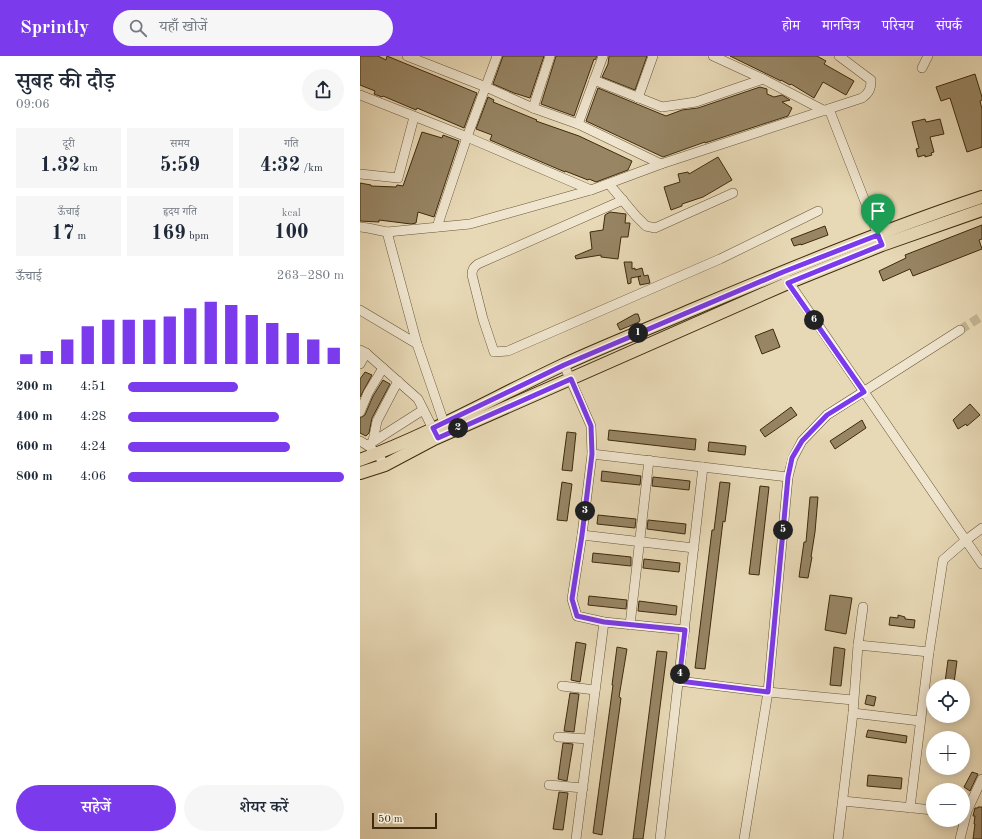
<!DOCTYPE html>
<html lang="hi">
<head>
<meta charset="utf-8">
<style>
  body { margin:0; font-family:"Old Standard TT","Noto Serif Devanagari",serif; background:#f6f6f7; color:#1f2937; height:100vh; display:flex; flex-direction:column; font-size:15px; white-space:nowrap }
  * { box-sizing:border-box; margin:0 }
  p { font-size:13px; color:#747a83 }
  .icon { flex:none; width:22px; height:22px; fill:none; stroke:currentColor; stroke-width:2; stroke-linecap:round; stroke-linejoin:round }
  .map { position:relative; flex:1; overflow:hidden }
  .panel { display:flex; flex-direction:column; background:#fff; width:360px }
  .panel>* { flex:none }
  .fabs { position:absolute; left:566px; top:623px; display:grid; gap:8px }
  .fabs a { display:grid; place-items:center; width:44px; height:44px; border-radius:50%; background:#fff; box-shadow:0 2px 10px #0003; font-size:20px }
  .scale { position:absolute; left:12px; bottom:10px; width:65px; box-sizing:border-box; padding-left:4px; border:2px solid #3f2a0c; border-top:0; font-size:11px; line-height:14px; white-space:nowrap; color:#3f2a0c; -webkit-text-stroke:3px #f0e6d0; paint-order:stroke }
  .pin { position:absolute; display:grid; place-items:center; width:34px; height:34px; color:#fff; margin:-41px -17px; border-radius:50% 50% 50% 0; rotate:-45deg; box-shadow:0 0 4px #0007 }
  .pin .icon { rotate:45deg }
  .km { position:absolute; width:20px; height:20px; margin:-10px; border-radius:50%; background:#222; color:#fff; font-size:11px; line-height:20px; text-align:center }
  .round { display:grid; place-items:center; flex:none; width:42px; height:42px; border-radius:21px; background:#f6f6f7 }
  .overview { display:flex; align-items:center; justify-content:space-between; height:68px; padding:0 16px }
  h1 { font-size:22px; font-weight:600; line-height:30px }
  .figures { display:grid; grid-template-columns:repeat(3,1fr); gap:6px; height:68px; padding:4px 16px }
  .figures div { display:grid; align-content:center; border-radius:0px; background:#f6f6f7; text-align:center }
  .figures b { font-size:20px; font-weight:600 }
  .figures small { font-size:11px; font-weight:400 }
  .figures p { font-size:11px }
  .chart { height:112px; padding:8px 16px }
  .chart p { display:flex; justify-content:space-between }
  .chart svg { width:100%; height:72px; margin-top:4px; stroke:#7c3aed; stroke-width:6 }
  .button { display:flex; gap:8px; margin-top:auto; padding:8px 16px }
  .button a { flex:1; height:46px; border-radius:24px; background:#7c3aed; color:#fff; font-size:16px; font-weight:600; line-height:46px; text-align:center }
  .button a+a { background:#f6f6f7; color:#1f2937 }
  ul { padding:0 16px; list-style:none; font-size:13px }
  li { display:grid; grid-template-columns:64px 48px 1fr; align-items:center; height:30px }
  li i { height:10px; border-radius:5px; background:#7c3aed }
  header { display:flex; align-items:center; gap:24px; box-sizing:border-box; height:56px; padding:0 20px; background:#7c3aed; color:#fff }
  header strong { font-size:19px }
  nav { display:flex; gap:22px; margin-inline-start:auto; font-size:14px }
  .search { width:280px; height:36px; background:#f6f6f7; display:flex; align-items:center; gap:10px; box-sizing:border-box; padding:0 14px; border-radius:22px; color:#747a83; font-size:15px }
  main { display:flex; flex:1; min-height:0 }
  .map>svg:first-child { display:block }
  .building { fill:#978564; stroke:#3f2a0c }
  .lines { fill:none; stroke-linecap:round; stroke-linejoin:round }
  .minor-tunnel { stroke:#c6b694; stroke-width:9; stroke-dasharray:9 4.5; stroke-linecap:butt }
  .minor-casing { stroke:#695636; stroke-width:10 }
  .major-casing { stroke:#3f2a0c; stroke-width:14 }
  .minor { stroke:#f0e6d0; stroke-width:9 }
  .major { stroke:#e8d9b6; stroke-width:12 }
  .route-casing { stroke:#fff; stroke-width:8 }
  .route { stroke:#7c3aed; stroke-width:5 }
</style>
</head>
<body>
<header>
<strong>Sprintly</strong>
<div class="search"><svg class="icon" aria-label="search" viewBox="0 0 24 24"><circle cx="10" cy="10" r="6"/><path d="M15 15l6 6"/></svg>यहाँ खोजें</div>
<nav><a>होम</a><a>मानचित्र</a><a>परिचय</a><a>संपर्क</a></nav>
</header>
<main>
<section class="panel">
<div class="overview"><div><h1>सुबह की दौड़</h1><p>09:06</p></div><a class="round"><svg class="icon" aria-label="share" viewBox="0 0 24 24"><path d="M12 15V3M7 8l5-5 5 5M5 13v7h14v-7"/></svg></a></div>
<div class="figures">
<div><p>दूरी</p><b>1.32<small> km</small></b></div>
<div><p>समय</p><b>5:59</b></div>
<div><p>गति</p><b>4:32<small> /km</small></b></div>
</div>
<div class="figures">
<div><p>ऊँचाई</p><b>17<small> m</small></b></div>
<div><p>हृदय गति</p><b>169<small> bpm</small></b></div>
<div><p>kcal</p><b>100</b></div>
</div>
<div class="chart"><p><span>ऊँचाई</span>263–280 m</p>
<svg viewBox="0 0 160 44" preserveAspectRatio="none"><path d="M5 44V38M15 44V36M25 44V29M35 44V21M45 44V17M55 44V17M65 44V17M75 44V15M85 44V10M95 44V6M105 44V8M115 44V14M125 44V19M135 44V25M145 44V29M155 44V34"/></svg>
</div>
<ul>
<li><b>200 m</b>4:51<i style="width:51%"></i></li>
<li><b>400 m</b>4:28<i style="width:70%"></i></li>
<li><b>600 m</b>4:24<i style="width:75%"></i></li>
<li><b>800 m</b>4:06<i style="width:100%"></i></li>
</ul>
<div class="button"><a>सहेजें</a><a>शेयर करें</a></div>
</section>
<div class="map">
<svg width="622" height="783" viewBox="0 0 622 783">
  <rect width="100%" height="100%" fill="#e8d9b6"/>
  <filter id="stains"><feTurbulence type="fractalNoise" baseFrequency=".005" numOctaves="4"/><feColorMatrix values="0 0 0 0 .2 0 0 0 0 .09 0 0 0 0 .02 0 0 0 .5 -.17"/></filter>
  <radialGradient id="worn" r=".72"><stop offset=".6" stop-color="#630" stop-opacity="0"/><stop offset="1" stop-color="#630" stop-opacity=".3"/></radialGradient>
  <g class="building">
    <path d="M0 0H18L26 4 27 0 117 37 104 72 57 52 56 54 23 40 22 41 14 38 15 35 0 29Z"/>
    <path d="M143 0H184L170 42 154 37 133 28Z"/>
    <path d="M196 0H237L235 4 234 3 214 60 181 48Z"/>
    <path d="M249 0H287L275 34 242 21 248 8Z"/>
    <path d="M370 0H457L466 5 464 8 494 25 486 39 463 26 454 42 431 28 430 29 421 24V25Z"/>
    <path d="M615 18 622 41V44L620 45 622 53V91L607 96 590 42 581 45 576 31Z"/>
    <path d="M400 31 407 33V38L414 41 422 39 430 44 422 46 432 52 428 60 345 87V86L303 101 226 65 238 32 306 60 322 54 338 52Z"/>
    <path d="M128 41 134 44 133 46 177 64 176 65 219 80 272 105 268 114 236 126 229 123 228 124 205 115V116L130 84 132 79 116 73Z"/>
    <path d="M565 63 566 66 580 63 584 78 570 81 574 96 571 97 572 99 565 101V99L558 101 556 93 559 92 552 66Z"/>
    <path d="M62 76 82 82 83 79 99 85 74 161 58 156 56 167 51 168 19 164V166L0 165V127L11 129V130L36 131 37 129 43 130Z"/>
    <path d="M358 101 372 124 343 141 322 148V150L311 154 304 131 320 126 318 118 328 116 329 118Z"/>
    <path d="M250 156 266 158 265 167H270L268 181H261L258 203 241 201V199L216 203 215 200 232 193 230 176 243 174 245 159Z"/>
    <path d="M622 169V183L619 184 622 193 553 220 550 213 523 225 519 215 546 202 545 199Z"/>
    <path d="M465 170 468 179 441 189V188L434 190 431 183Z"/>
    <path d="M264 206H272V213L275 212V214L282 212 284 220 288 219 290 227 280 229 278 221 281 220 271 222V227L268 228Z"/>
    <path d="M275 258H278L280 264 279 266 260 274 257 268Z"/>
    <path d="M413 273 420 291 402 298 395 280Z"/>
    <path d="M5 316 12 319 0 341V323Z"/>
    <path d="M23 324 30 328 12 362 9 377 6 380 0 377V362L5 359 13 340Z"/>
    <path d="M610 348 620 359 607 370 606 368 598 373 593 364Z"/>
    <path d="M431 351 437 359 405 381 400 374Z"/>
    <path d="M502 364 506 372 475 393 470 385Z"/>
    <path d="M249 374 336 383 335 394 248 384Z"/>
    <path d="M207 376 216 377 212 415 202 414Z"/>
    <path d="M349 386 386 390 385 399 348 395Z"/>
    <path d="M242 415 281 420 280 429 241 425Z"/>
    <path d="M293 421 330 425 329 434 292 430Z"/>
    <path d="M202 426 212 428 207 465 197 464Z"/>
    <path d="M360 426 370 427 365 466 363 465 360 490 345 613 335 612 352 474H354Z"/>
    <path d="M400 430 409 431 399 519 389 518Z"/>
    <path d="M450 441H458L455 476 451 501H452L448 522 439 521 444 486H446Z"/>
    <path d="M238 459 276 463 275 472 237 468Z"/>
    <path d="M288 464 326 468 325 478 287 473Z"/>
    <path d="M233 497 271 501V510L232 506Z"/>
    <path d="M284 503 320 507 319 516 283 512Z"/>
    <path d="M470 539 492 542 486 578 465 574Z"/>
    <path d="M229 540 267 544 266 553 228 549Z"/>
    <path d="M279 545 317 550 316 559 278 555Z"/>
    <path d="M538 559 545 561V563L555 564 554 572 529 569 530 561 538 562Z"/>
    <path d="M216 586 226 588 220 626 211 624Z"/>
    <path d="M257 591 267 593 259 641 261 642 259 657 242 779 233 777 253 629H252Z"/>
    <path d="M474 591 485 593 481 630 470 629Z"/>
    <path d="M297 595 307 596 288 746 283 783H273Z"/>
    <path d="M588 604 597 605 594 627 585 626Z"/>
    <path d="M210 637 219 638 214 676 204 675Z"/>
    <path d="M507 639 516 641 514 650 505 648Z"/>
    <path d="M508 674 547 680 546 687 506 681Z"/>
    <path d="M203 687 213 688 207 725 198 723Z"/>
    <path d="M612 716 618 718 610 735 604 731Z"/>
    <path d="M508 719 542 722 541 733 507 730Z"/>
    <path d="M199 736 208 737 203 774 193 773Z"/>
    <path d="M618 751H622V783H613L615 768H614L615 760H613L615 752H618Z"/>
  </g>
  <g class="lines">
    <path class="minor-tunnel" d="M600 274 622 260"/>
    <defs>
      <g id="minor">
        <path d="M47 0 126 31 173 52 218 68 301 108"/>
        <path d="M353 0 403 23 465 55"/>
        <path d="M562 12 568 0"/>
        <path d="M234 24 302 51 336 46 403 23"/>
        <path d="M0 39 107 81 231 134"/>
        <path d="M278 42 293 0"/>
        <path d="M173 52 190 0"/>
        <path d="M469 53 520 184"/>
        <path d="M218 68 243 0"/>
        <path d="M0 118 38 122 54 61"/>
        <path d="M249 128 276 160 286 170 295 172 373 137"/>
        <path d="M263 144 118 208C114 211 112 213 112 219L123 263 134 296 148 295 360 203 458 155"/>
        <path d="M0 171 8 172 27 176 110 168 231 134 301 108 502 42C509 37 511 33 511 24L479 0"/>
        <path d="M77 171 107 81 137 0"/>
        <path d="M27 176 57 288 84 367"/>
        <path d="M426 222 622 508"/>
        <path d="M0 254 57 288"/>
        <path d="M0 294 6 297 58 343 75 377"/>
        <path d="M0 308 6 297"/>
        <path d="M204 309 231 370 232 398 222 479 212 543 217 560 244 566 325 574"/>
        <path d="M0 356 8 337 23 312"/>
        <path d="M0 385C12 391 18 398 25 409"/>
        <path d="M13 385 17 365 38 325"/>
        <path d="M8 389 63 354"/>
        <path d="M232 398 428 421"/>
        <path d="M222 479 334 492"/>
        <path d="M270 569 289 404"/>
        <path d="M498 589 569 596"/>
        <path d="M319 625 408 636 493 644"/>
        <path d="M202 630 235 634"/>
        <path d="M493 657 560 665"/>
        <path d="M198 681 229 683"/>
        <path d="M189 729 223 732"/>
        <path d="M483 745 573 754"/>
        <path d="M550 752 569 596 583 504 606 484 622 472"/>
        <path d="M216 783 244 566"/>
        <path d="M300 783 343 411"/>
        <path d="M384 783 408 636 428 421 433 402 442 385 467 359 600 274"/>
        <path d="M478 783 493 657 498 589 503 551"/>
        <path d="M600 783 607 755 622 723"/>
      </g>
      <g id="major">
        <path d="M0 404C70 378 135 341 203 309 246 289 290 272 334 253 429 213 524 174 622 141"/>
        <path d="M0 417 25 409 74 383 428 227 522 189 622 154"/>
      </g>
    </defs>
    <use href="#minor" class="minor-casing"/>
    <use href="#major" class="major-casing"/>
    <use href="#minor" class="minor"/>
    <use href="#major" class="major"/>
  </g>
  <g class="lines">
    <defs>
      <path id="route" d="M518 179 522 189 428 227 504 336 467 359 442 385 432 402 428 421 408 636 319 625 325 574 244 566 217 560 212 543 222 479 232 398 231 370 211 323 78 382 73 372 204 309 423 216Z"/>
    </defs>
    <use href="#route" class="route-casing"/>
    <use href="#route" class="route"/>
  </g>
  <rect width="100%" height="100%" filter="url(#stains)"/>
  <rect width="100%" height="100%" fill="url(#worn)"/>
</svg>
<div class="fabs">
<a><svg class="icon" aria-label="locate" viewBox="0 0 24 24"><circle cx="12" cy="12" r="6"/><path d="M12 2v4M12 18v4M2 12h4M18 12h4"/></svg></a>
<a>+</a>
<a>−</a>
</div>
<div class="scale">50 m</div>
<div class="pin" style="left:518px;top:179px;background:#1e9e55"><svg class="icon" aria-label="arrive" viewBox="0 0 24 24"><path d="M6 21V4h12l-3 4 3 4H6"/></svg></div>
<b class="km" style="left:278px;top:277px">1</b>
<b class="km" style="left:98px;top:372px">2</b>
<b class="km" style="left:225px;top:455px">3</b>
<b class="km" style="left:320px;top:618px">4</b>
<b class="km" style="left:423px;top:474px">5</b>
<b class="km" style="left:454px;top:264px">6</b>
</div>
</main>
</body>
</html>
